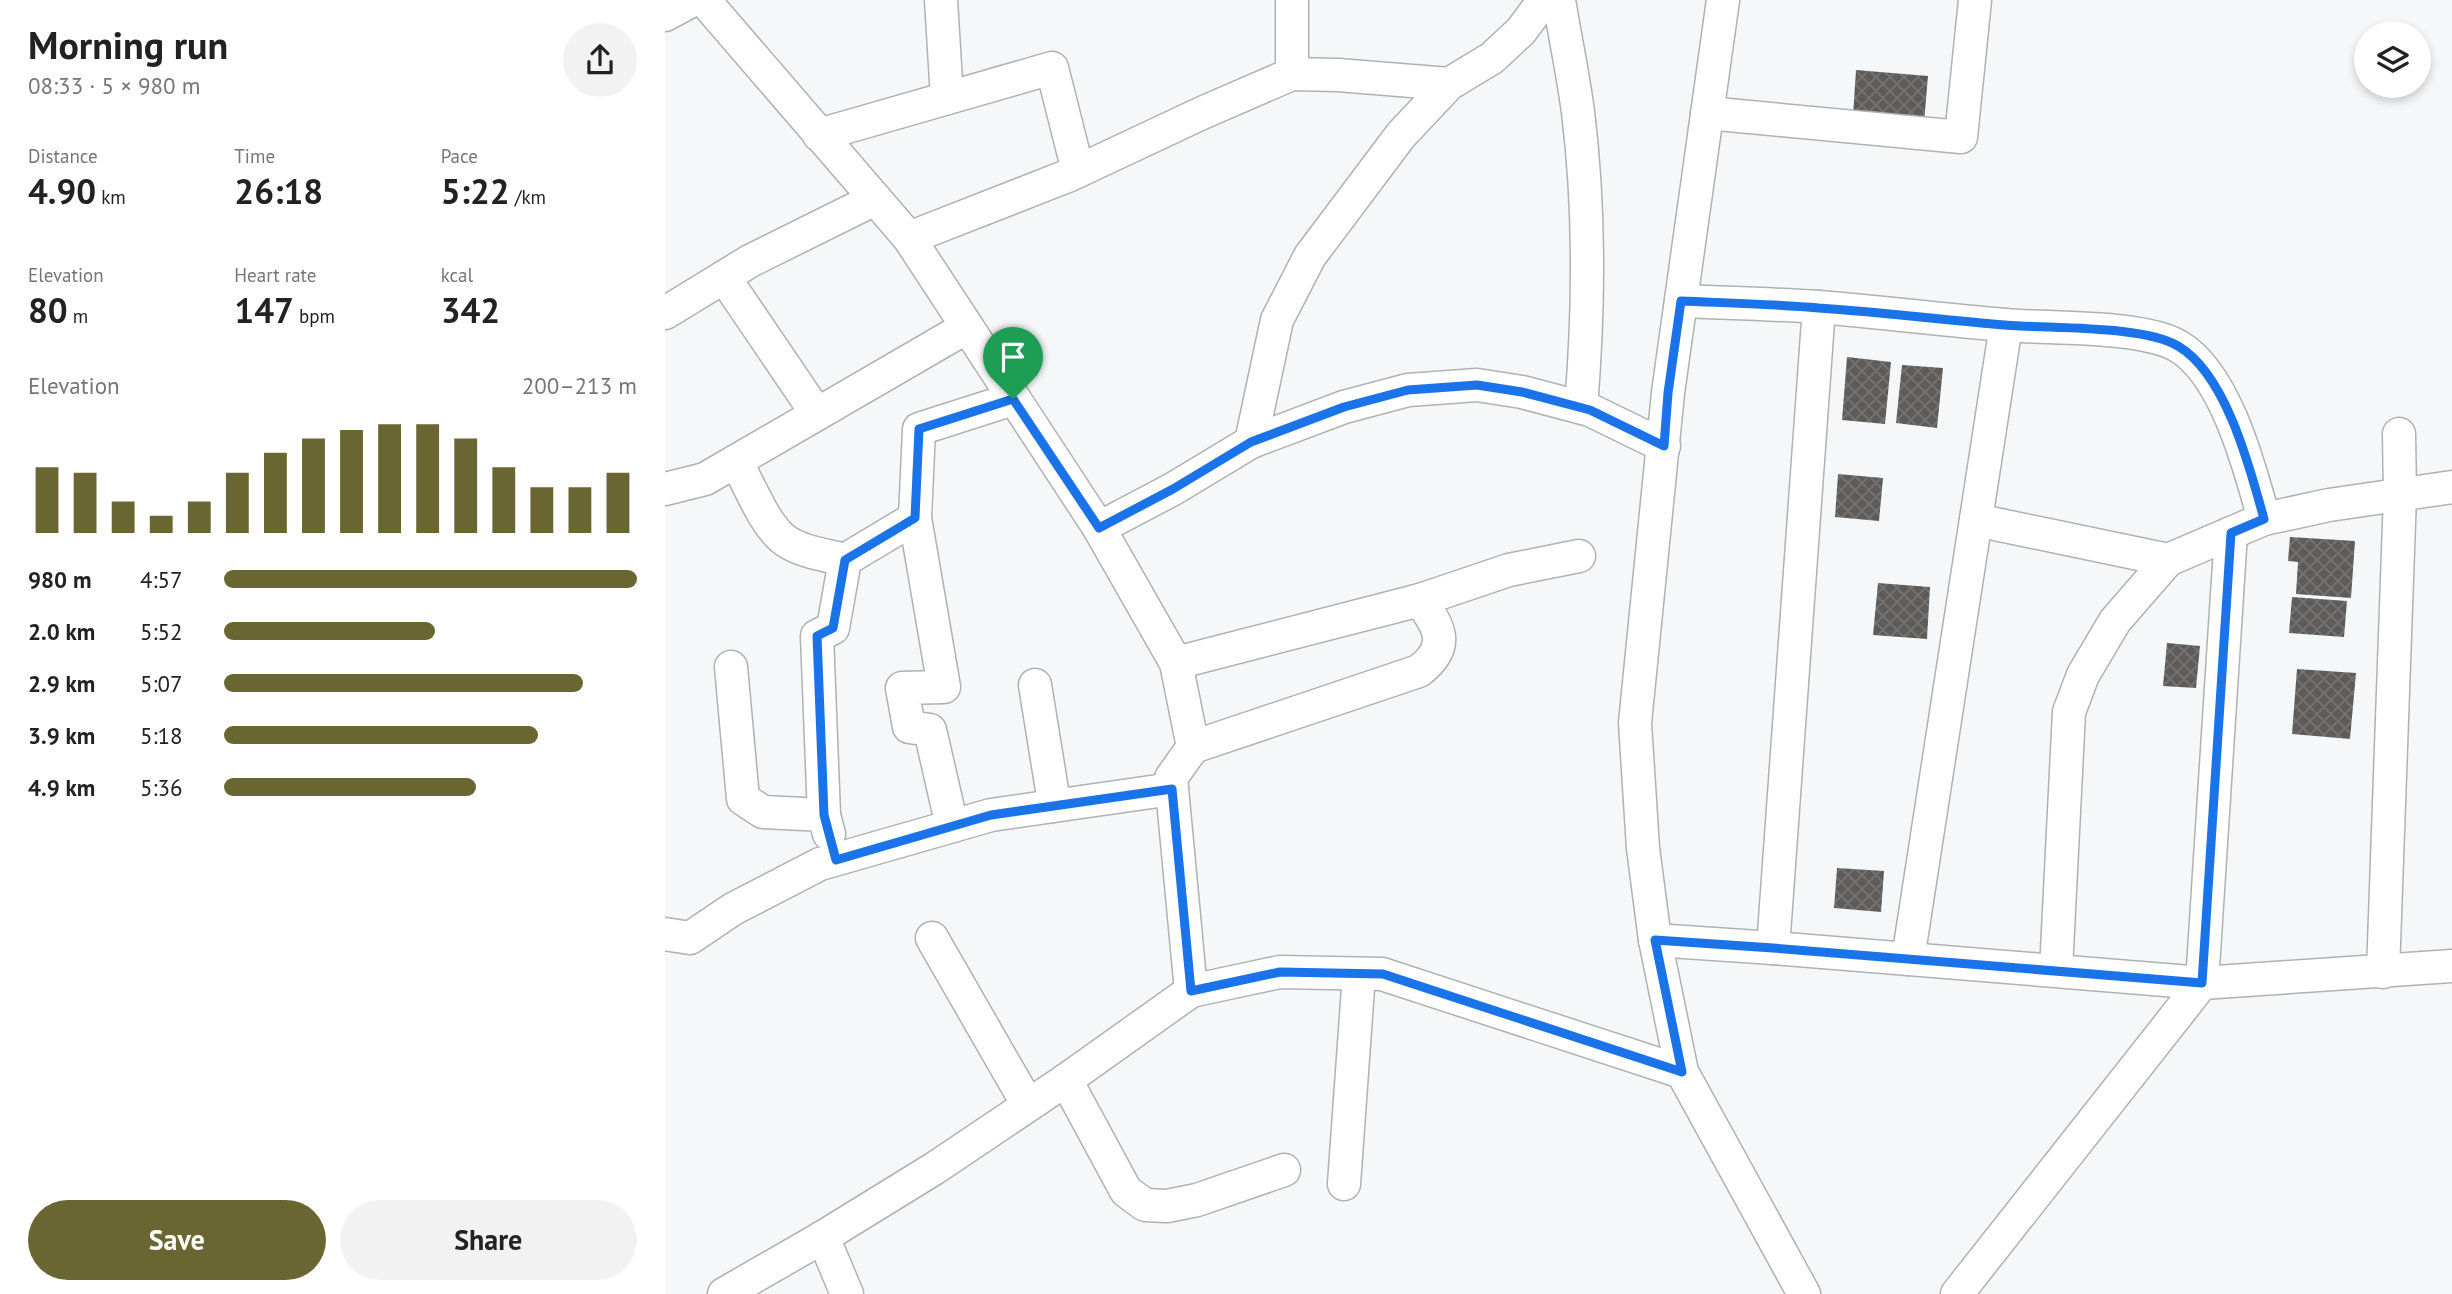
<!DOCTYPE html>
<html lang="en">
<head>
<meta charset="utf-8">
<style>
  body { margin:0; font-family:"PT Sans",sans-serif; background:#f2f2f2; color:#222; height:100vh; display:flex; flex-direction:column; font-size:26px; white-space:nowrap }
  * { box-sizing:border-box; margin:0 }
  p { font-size:23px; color:#767676 }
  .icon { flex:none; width:38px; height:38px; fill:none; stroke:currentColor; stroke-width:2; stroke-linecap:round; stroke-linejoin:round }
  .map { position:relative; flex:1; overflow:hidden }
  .panel { display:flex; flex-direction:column; background:#fff; width:665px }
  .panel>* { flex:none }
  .controls { position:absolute; left:1689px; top:21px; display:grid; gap:14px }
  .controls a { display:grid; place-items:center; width:77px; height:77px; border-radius:50%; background:#fff; box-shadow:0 4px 10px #0003; font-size:35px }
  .pin { position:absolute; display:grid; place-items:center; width:60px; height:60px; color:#fff; margin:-72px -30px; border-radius:50% 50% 50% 0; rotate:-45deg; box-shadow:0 0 7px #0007 }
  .pin .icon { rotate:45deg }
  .round { display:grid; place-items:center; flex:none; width:74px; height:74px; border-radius:37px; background:#f2f2f2 }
  .summary { display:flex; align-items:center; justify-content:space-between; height:119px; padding:0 28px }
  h1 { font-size:38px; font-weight:800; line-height:52px }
  .figures { display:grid; grid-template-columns:repeat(3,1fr); gap:10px; height:119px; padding:7px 28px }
  .figures div { display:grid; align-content:center }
  .figures b { font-size:35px; font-weight:800 }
  .figures small { font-size:19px; font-weight:400 }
  .figures p { font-size:19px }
  .chart { height:196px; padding:14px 28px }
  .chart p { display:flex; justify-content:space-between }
  .chart svg { width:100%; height:126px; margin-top:7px; stroke:#6a6632; stroke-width:6 }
  .button { display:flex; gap:14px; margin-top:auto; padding:14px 28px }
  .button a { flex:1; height:80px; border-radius:42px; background:#6a6632; color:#fff; font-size:28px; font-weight:800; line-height:80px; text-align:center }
  .button a+a { background:#f2f2f2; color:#222 }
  ul { padding:0 28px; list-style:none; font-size:23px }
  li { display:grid; grid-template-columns:112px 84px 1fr; align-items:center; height:52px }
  li i { height:18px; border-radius:9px; background:#6a6632 }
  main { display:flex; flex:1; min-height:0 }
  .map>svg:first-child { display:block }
  .building { fill:url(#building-cross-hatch) }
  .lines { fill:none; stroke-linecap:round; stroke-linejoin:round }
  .minor-casing { stroke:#b0b1b1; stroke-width:35 }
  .minor { stroke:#fff; stroke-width:32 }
  .route-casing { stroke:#fff; stroke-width:14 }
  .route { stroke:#1a73e8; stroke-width:9 }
</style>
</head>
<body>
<main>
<section class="panel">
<div class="summary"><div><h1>Morning run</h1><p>08:33 · 5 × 980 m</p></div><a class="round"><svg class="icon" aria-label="share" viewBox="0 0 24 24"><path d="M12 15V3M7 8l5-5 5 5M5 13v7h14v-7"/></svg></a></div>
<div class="figures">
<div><p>Distance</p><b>4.90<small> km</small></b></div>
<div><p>Time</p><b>26:18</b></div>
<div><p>Pace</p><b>5:22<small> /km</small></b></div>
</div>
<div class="figures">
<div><p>Elevation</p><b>80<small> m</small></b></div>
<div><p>Heart rate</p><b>147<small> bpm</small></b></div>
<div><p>kcal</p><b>342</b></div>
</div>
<div class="chart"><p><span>Elevation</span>200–213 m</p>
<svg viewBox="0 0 160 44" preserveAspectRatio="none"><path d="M5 44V21M15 44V23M25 44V33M35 44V38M45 44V33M55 44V23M65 44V16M75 44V11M85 44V8M95 44V6M105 44V6M115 44V11M125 44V21M135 44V28M145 44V28M155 44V23"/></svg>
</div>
<ul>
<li><b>980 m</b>4:57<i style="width:100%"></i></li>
<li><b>2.0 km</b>5:52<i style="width:51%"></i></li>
<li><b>2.9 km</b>5:07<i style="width:87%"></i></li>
<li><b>3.9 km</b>5:18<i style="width:76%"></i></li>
<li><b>4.9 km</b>5:36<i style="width:61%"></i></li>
</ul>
<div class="button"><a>Save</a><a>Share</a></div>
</section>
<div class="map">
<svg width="1787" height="1294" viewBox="0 0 1787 1294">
  <defs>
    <pattern id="building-cross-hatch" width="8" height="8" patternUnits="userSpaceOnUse" patternTransform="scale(1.75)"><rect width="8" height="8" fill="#5d5c5b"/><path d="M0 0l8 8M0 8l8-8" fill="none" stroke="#757474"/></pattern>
  </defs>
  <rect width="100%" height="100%" fill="#f6f7f8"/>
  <g class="building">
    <path d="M1191 70 1263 76 1259 123 1188 116Z"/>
    <path d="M1182 357 1226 362 1220 424 1177 420Z"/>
    <path d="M1237 365 1278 368 1272 428 1231 423Z"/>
    <path d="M1173 474 1218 478 1214 521 1170 517Z"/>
    <path d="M1625 537 1690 541 1686 598 1631 594 1633 562 1623 561Z"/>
    <path d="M1213 583 1265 587 1262 639 1208 635Z"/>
    <path d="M1627 597 1682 601 1679 637 1624 633Z"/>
    <path d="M1502 643 1535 646 1531 688 1498 686Z"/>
    <path d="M1632 669 1691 673 1685 739 1627 734Z"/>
    <path d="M1172 868 1219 871 1216 912 1169 908Z"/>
  </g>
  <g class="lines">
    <defs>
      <g id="minor">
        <path d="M39 0 244 238 434 528 511 663 528 747"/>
        <path d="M276 0 282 98"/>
        <path d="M894 0C900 37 908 74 913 112 925 209 924 310 916 407"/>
        <path d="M1058 0 1003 393 970 723 978 848 990 940 1017 1072 1139 1294"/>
        <path d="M0 15 28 0"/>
        <path d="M627 74V0"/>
        <path d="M1042 113 1296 137 1310 0"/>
        <path d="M154 135 387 68 413 171"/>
        <path d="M244 238 405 175 537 113 627 74 673 75 784 84"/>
        <path d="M59 277 152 414"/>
        <path d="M1016 301C1062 303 1108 304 1154 307 1216 312 1278 320 1340 325 1384 329 1477 325 1513 346 1561 374 1585 469 1599 519"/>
        <path d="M0 313 85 261 210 199"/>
        <path d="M586 442 679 407 743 390 812 385 857 392 925 410 999 446"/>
        <path d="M71 461C84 484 100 527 121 541 137 552 161 555 180 560"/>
        <path d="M0 489 40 479 302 327"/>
        <path d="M1311 520 1503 560"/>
        <path d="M434 528 508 489 586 442 612 320 645 256 736 135 784 84 827 58 856 31 879 0"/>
        <path d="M755 600 844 570 914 556"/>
        <path d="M511 663 755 600C775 628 786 646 754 671L528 747 506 778 526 991"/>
        <path d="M66 667 78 799 98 812 159 815 164 834"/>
        <path d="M370 685 387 790V806"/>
        <path d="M159 815 152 636 168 628 180 560 250 518"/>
        <path d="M287 826 265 730 244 727 237 688 279 687 250 518 254 429 348 399"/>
        <path d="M0 934 25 938 68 909 155 864 326 815 507 789"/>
        <path d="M267 938 363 1105"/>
        <path d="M990 940 1108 948 1537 983 1787 966"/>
        <path d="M1108 948 1154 307"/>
        <path d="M1243 959 1341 325"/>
        <path d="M1391 970 1404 712 1418 675 1450 621 1503 560 1599 519 1664 505 1787 487"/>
        <path d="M1718 972 1735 495 1734 434"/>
        <path d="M401 1080 461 1191 480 1205 502 1206 532 1200 619 1170"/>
        <path d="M679 1184 694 974"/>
        <path d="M158 1237 182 1294"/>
        <path d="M59 1294 158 1237 270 1168 401 1080 526 991 615 972 717 974 1017 1072"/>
        <path d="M1292 1294 1537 983 1566 533"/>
      </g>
    </defs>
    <use href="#minor" class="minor-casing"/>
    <use href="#minor" class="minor"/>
  </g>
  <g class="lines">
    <defs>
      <path id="route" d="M1016 301C1062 303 1108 304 1154 308 1216 312 1278 320 1340 325 1384 329 1477 325 1513 346 1561 374 1585 468 1599 519L1566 533 1537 983 1108 948 990 940 1017 1072 718 974 615 972 526 991 507 789 326 815 171 860 159 815 152 636 168 628 180 560 250 518 254 429 348 399 434 528 508 489 586 442 679 407 743 390 812 385 857 392 925 410 999 446 1003 393Z"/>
    </defs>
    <use href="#route" class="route-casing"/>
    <use href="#route" class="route"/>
  </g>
</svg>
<div class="controls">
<a><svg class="icon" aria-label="layers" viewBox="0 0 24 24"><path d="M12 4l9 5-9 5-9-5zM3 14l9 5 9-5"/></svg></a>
</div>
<div class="pin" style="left:348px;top:399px;background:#1e9e55"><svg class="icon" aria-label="arrive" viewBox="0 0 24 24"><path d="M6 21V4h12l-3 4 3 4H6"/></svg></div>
</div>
</main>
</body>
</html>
